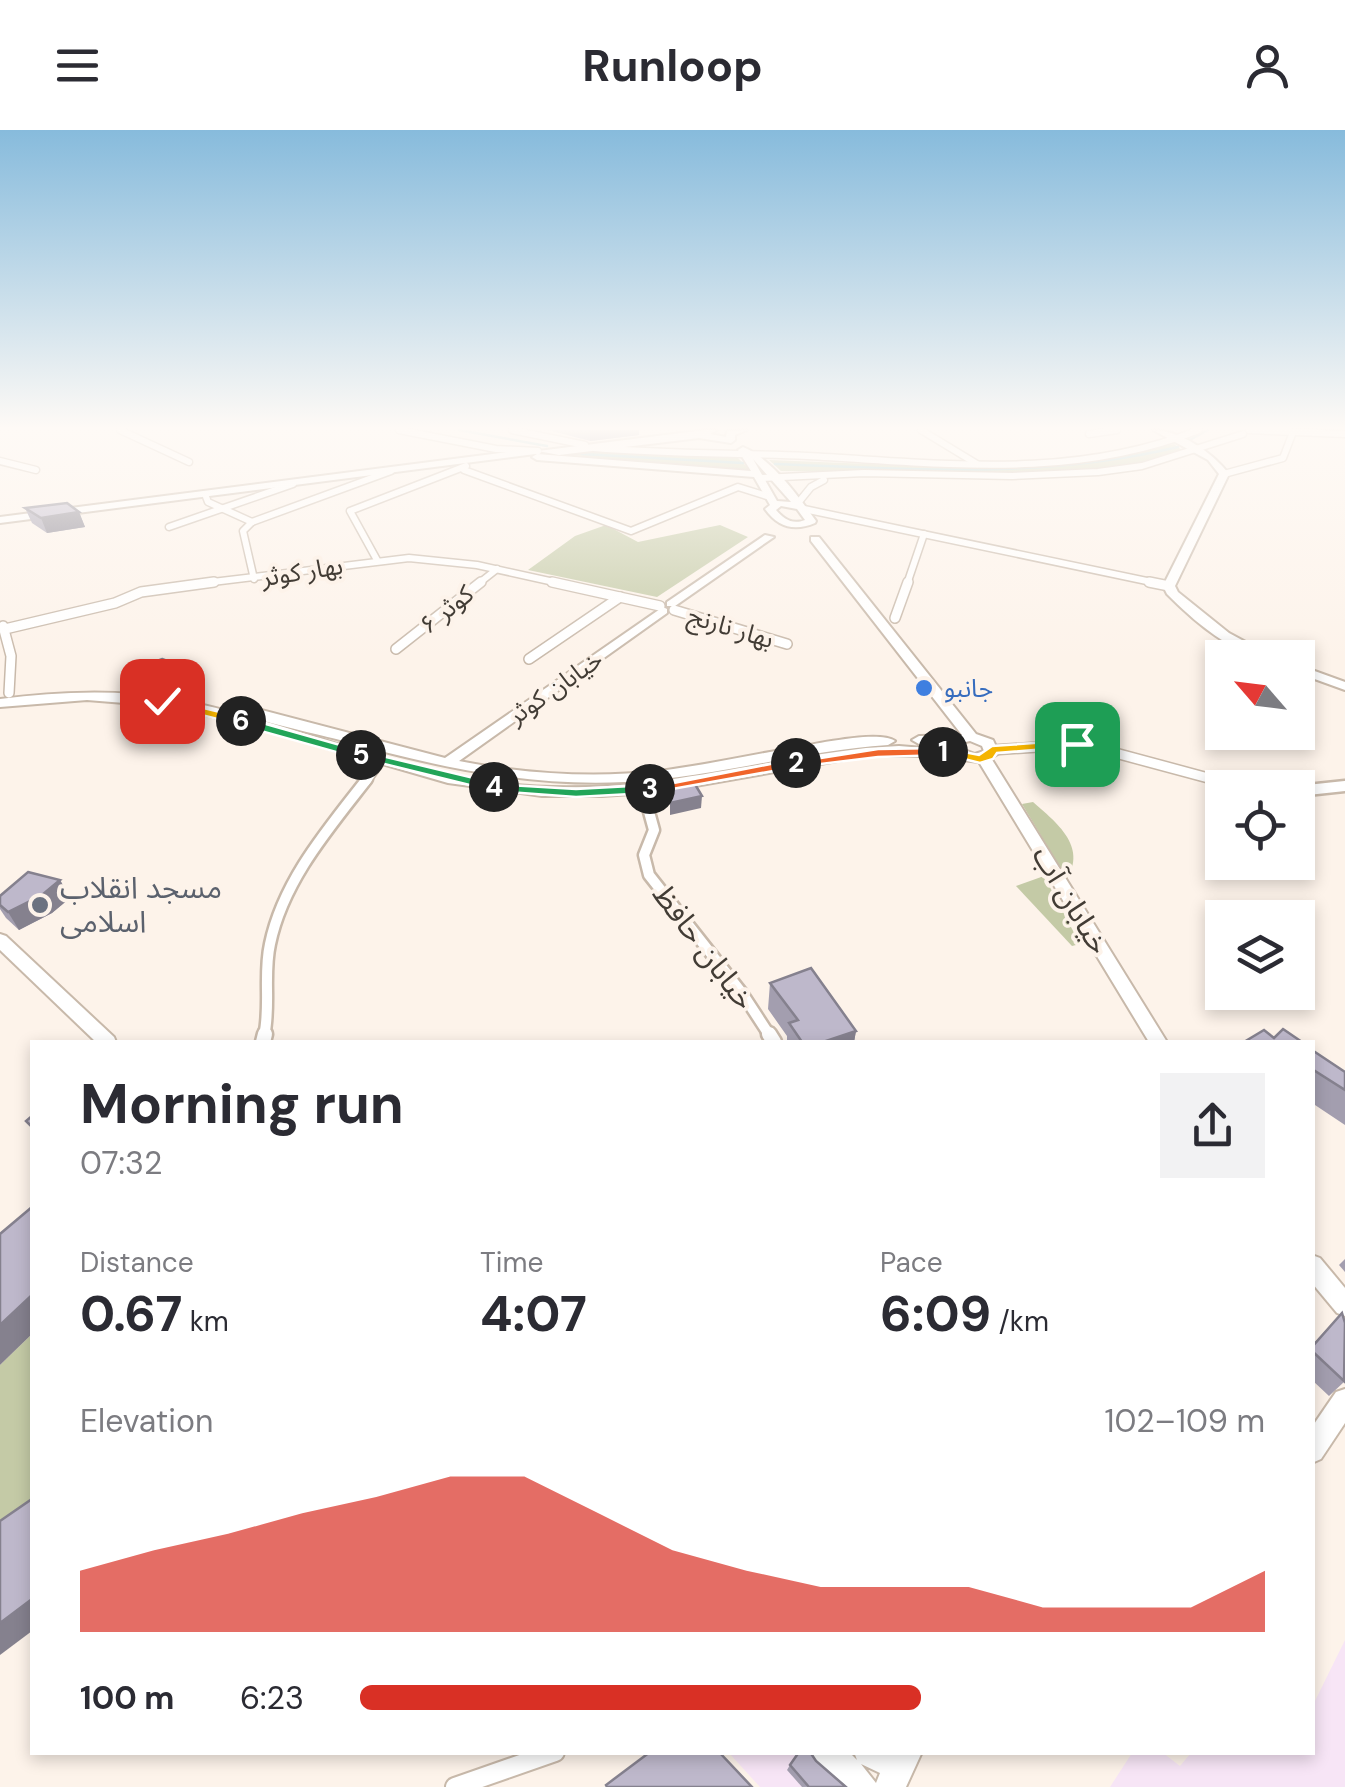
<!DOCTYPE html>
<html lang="en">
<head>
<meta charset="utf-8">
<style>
  body { margin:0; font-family:"DM Sans","Noto Sans Arabic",sans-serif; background:#f2f2f3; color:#2b2b33; height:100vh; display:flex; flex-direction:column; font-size:38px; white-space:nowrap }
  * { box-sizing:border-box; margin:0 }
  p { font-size:32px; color:#7c7c81 }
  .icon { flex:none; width:55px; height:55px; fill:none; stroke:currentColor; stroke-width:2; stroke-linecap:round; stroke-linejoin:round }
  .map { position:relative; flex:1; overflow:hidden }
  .side { position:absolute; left:30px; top:910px; width:1285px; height:715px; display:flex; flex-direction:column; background:#fff; border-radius:0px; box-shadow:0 5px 15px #0003 }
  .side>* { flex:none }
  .needle { width:65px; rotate:298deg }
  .fabs { position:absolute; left:1205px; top:510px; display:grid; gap:20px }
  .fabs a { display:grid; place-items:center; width:110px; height:110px; border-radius:0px; background:#fff; box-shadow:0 5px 15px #0003; font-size:50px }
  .pin { position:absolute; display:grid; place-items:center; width:85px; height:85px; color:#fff; margin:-42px; border-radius:20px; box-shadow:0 5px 15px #0006 }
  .km { position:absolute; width:50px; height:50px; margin:-25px; border-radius:50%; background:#222; color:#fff; font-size:28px; line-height:50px; text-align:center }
  .round { display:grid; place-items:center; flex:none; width:105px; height:105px; border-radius:0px; background:#f2f2f3 }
  .headline { display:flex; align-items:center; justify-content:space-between; height:170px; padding:0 50px }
  h1 { font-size:55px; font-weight:700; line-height:75px }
  .stats { display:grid; grid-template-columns:repeat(3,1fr); gap:15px; height:170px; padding:10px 50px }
  .stats div { display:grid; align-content:center }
  .stats b { font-size:50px; font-weight:700 }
  .stats small { font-size:28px; font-weight:400 }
  .stats p { font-size:28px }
  .chart { height:280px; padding:20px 50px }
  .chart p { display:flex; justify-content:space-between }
  .chart svg { width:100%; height:180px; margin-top:10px; fill:#d93025; opacity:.7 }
  ul { padding:0 50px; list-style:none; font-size:32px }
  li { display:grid; grid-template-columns:160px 120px 1fr; align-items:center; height:75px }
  li i { height:25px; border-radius:12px; background:#d93025 }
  header { display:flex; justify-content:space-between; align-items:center; height:130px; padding:0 50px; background:#fff; font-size:45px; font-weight:700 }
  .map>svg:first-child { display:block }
  .commercial { fill:#f7e5f6 }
  .green { fill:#c4caa6 }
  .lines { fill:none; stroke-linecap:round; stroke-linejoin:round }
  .stream { stroke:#96c6ca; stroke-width:2.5 }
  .street-far4-casing { stroke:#c8b9aa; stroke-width:9 }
  .street-far3-casing { stroke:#c8b9aa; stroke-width:12 }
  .street-far2-casing { stroke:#c8b9aa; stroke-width:15 }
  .street-far1-casing { stroke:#c8b9aa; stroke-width:19 }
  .street-casing { stroke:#c8b9aa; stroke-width:22 }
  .secondary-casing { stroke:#c8b9aa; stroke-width:4 }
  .street-far4 { stroke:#fff; stroke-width:6 }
  .street-far3 { stroke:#fff; stroke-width:9 }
  .street-far2 { stroke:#fff; stroke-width:10 }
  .street-far1 { stroke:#fff; stroke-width:14 }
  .street { stroke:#fff; stroke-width:18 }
  .secondary { fill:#fff; fill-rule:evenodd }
  .wall { fill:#a39eaf }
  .shaded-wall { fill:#85818e }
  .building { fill:#beb8cb; stroke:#85818e; stroke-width:2.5 }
  .split-1 { fill:#f5b400; stroke:#fff; stroke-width:2.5 }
  .split-2 { fill:#f0652b; stroke:#fff; stroke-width:2.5 }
  .split-3 { fill:#f0652b; stroke:#fff; stroke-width:2.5 }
  .split-4 { fill:#22a559; stroke:#fff; stroke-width:2.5 }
  .split-5 { fill:#22a559; stroke:#fff; stroke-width:2.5 }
  .split-6 { fill:#22a559; stroke:#fff; stroke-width:2.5 }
  .split-7 { fill:#f5b400; stroke:#fff; stroke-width:2.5 }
  .shop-dot { fill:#3f7fe0; stroke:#fdf3ea; stroke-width:4 }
  .worship-dot { fill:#6b7280; stroke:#fdf3ea; stroke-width:4 }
  .labels { text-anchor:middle; stroke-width:8; stroke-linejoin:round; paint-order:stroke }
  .far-street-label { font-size:25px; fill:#423c35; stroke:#fdf3ea }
  .far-shop-label { font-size:25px; fill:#366cbe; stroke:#fdf3ea; text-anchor:start }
  .worship-label { font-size:30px; fill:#5b616d; stroke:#fdf3ea; text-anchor:start }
  .street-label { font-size:30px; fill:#423c35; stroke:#fdf3ea }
</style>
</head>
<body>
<header><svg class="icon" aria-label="menu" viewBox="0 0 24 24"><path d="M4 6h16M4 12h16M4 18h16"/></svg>Runloop<svg class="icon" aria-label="person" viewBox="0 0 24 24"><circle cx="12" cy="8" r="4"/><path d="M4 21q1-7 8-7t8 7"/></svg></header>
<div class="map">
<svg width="1345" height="1657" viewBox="0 0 1345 1657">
  <rect width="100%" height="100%" fill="#fdf3ea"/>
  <g class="commercial">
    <path d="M1345 1510V1657H1110L1132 1623H1163L1180 1636 1191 1623 1312 1622 1313 1575Z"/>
    <path d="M729 1623H800L788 1640 802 1657H760Z"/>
  </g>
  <g class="green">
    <path d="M1174 314 1183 321C1069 360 902 341 781 341L769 330 999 339 1096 331Z"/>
    <path d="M593 321 738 328 749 339 742 341 573 325Z"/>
    <path d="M606 395 638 412 720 395 748 407 657 467 528 440 575 406Z"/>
    <path d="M1033 672C1057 693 1087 716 1067 749L1022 674Z"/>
    <path d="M1044 746 1080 814 1072 816 1016 756Z"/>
    <path d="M32 1204V1401L0 1424V1235Z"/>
  </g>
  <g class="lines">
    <g class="stream">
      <path d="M459 300 547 316"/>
      <path d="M1186 312 1208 300"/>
      <path d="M582 324 743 333"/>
      <path d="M775 334C911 339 1044 349 1178 317"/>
    </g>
    <defs>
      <g id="street-far4">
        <path d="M120 300 189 332"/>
        <path d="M399 300 496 319 538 321"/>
        <path d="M512 300 585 315"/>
        <path d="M921 300 977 334"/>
        <path d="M1249 300 1345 304"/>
        <path d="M1089 304 1117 300"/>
        <path d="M594 318C665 324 736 323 807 326 942 333 1070 351 1199 300"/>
        <path d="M0 331 36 340"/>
        <path d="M464 340 631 401 738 357 770 367"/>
        <path d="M1224 344 1283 328 1293 302"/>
        <path d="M761 348 864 343 1012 346 1098 342 1142 336 1243 304"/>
        <path d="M205 364 208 372 252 392"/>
        <path d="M798 373 811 357 824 350"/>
        <path d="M804 379 1161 454"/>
        <path d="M252 392 391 341"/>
        <path d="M252 392 243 401 254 449"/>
        <path d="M169 397 293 354"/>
        <path d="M377 430 350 381 466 336"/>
        <path d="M196 454 409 428 477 435 563 454"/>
        <path d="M478 454 497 439"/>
        <path d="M907 454 924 404"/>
      </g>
      <g id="street-far3">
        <path d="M552 452 660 476"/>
        <path d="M1149 452 1169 456"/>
        <path d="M674 480 787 514"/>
        <path d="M895 488 908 452"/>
        <path d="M3 496 11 526 9 563"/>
        <path d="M5 499 115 473 141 462 214 452"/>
        <path d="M396 519 481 452"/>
        <path d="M529 529 620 467"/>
        <path d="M992 620 1082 614 1223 652"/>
        <path d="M365 652 381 630"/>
      </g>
      <g id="street-far2">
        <path d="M1214 649 1247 658"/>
        <path d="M643 660 654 700 644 725 649 745 742 863 770 906"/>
        <path d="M1298 661 1345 656"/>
        <path d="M264 906C271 876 263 845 270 814 283 751 328 699 367 649"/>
      </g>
      <g id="street-far1">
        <path d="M769 904 774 912"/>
        <path d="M263 912 265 904"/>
      </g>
      <path id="street" d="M455 1657 555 1622"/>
      <g id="secondary">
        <path d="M705 300H717L710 304 726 307 727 301 747 300 735 305V310L731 313 699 308 559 325 538 321Z"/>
        <path d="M1153 300C1180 300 1213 323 1229 344L1175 456 1178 462 1229 503 1275 528C1235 528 1194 491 1167 464L1163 456 1219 344 1208 330Z"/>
        <path d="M743 317C772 329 798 366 816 391L815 393C794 402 778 397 765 379L770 375 754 347 537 330 532 327 537 324 751 341 738 320ZM753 329 791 372 777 371ZM781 376 797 379 805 390C792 395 784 389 776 380Z"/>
        <path d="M532 319 537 322 535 324 0 393V387Z"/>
        <path d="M765 405 774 407 675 476H667V472Z"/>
        <path d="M811 407H819L976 604 993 610 999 623 991 628 1167 912H1149L979 632 932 626H866L661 662 602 666H542L448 653 261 599 174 577 87 570 0 577V569C58 562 116 559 174 569 284 589 386 639 497 653 630 670 737 633 866 618L899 616 948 620 947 613 919 614 912 610 919 606 962 605 811 411ZM970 611 982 616 984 621 975 624 962 619 961 613Z"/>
        <path d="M663 477 667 479V483L459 631C525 644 593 648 659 641 706 635 751 625 797 617 818 614 878 600 895 611L888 615C799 621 713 648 625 652 527 657 433 636 340 610 313 603 245 589 224 576L231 572 445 628Z"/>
        <path d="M1298 535 1345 552V560L1298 543Z"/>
        <path d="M0 804 6 806 114 907 116 912H96L0 820Z"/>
        <path d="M1312 1125 1320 1128 1345 1158V1186L1337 1183 1312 1153Z"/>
        <path d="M1345 1259V1293L1321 1329 1312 1333V1297L1336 1262Z"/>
        <path d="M812 1622H849L857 1630 854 1622H922L906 1657H840L816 1633ZM861 1634 880 1643 876 1653Z"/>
      </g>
    </defs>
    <use href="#street-far4" class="street-far4-casing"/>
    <use href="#street-far3" class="street-far3-casing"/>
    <use href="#street-far2" class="street-far2-casing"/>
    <use href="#street-far1" class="street-far1-casing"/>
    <use href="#street" class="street-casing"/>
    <use href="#secondary" class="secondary-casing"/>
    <use href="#street-far4" class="street-far4"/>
    <use href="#street-far3" class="street-far3"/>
    <use href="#street-far2" class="street-far2"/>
    <use href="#street-far1" class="street-far1"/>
    <use href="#street" class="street"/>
    <use href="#secondary" class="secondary"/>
  </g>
  <g class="wall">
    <path d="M548 300H639V305L590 311Z"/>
    <path d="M25 378 79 382 85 397 47 403 32 393Z"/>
    <path d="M181 536 185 547 169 556 146 548 141 537Z"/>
    <path d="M60 750 70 768 52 783 19 800 6 788 0 779V766Z"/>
    <path d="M770 853 856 901 854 912H787V906L768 879Z"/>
    <path d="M1312 920 1345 942V995L1312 973Z"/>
    <path d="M1345 1129V1142L1339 1135Z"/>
    <path d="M1342 1183 1345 1251 1329 1266 1312 1250V1215Z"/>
    <path d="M816 1631 846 1656 802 1657 787 1640 790 1635Z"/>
  </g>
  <g class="shaded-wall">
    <path d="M590 300H639V305L590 311Z"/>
    <path d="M79 382 85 397 47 403 41 388Z"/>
    <path d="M181 536 185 547 169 556 165 545Z"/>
    <path d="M702 666 701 678 670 685V673Z"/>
    <path d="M60 750 70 768 52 783 19 800 8 782Z"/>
    <path d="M856 901 854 912H823Z"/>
    <path d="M32 1165V1204L0 1235V1195Z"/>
    <path d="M32 1469V1501L0 1525V1493Z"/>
  </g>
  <g class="building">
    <path d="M67 373 79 382 41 388 25 378Z"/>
    <path d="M162 529 181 536 165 545 141 537Z"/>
    <path d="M693 651 702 666 670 673 668 658Z"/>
    <path d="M28 742 60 750 42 765 8 782 0 775V766Z"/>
    <path d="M811 838 856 901 823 912H802L789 893 798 890 770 853Z"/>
    <path d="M1283 899 1302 912H1244L1264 900 1274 908Z"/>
    <path d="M1312 920 1345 942V960L1312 939Z"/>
    <path d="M32 986V997L26 991Z"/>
    <path d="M32 1077V1165L0 1195V1104Z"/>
    <path d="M1342 1183 1345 1193 1344 1251 1312 1221V1217Z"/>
    <path d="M32 1369V1469L0 1493V1391Z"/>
    <path d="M650 1622H719L752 1657H607L606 1655Z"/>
    <path d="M799 1622H810L816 1631 846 1657H809L790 1635Z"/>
  </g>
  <linearGradient id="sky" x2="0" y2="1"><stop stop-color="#87bbdc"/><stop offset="0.56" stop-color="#fefaf6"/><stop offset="1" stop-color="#fefaf6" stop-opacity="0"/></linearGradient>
  <rect width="1345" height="532" fill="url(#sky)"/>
  <path class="split-1" d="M1077 610 1084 614 1082 616 997 623 993 629 980 633 936 622 943 618 979 625 992 616Z"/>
  <path class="split-2" d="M943 618 947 619V625L878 627 796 637 789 633 878 619Z"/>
  <path class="split-3" d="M796 629 803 633 801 636 650 663 643 659Z"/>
  <path class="split-4" d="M489 654 576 659 650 655 656 659 650 663 576 667 494 661 487 657Z"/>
  <path class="split-5" d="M361 621 499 654 501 657 494 661 356 627 354 625Z"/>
  <path class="split-6" d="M241 587 365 622 367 625 361 629 236 594 234 591Z"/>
  <path class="split-7" d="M162 568 245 588 247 591 241 595 158 574Z"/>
  <circle class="shop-dot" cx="924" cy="558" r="10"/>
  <circle class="worship-dot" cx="40" cy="775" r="10"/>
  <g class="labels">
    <g class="far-street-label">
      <text transform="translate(302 441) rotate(-9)" y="9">بهار کوثر</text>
      <text transform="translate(446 479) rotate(-39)" y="9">کوثر ۶</text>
      <text transform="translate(731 497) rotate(17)" y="9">بهار نارنج</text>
      <text transform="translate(555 557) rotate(-35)" y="9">خیابان کوثر</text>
    </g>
    <g class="far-shop-label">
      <text x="944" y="567">جانبو</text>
    </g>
    <g class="worship-label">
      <text x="60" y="768">مسجد انقلاب<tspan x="60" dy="34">اسلامی</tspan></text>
    </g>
    <g class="street-label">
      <text transform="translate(1071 770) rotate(59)" y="10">خیابان آب</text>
      <text transform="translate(704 817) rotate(53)" y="10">خیابان حافظ</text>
    </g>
  </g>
</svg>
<div class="fabs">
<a><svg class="needle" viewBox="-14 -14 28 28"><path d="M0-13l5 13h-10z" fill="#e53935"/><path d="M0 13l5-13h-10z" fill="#7c7c81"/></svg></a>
<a><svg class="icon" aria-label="locate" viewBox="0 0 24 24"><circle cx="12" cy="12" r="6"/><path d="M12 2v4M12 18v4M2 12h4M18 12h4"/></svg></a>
<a><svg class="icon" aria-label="layers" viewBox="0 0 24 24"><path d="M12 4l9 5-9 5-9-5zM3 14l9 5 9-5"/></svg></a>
</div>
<div class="pin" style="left:1077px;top:614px;background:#1e9e55"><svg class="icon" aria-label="arrive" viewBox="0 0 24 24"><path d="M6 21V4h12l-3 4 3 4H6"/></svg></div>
<div class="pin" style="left:162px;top:571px;background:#d93025"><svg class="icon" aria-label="check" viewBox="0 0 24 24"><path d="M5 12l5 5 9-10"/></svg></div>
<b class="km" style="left:943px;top:622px">1</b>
<b class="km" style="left:796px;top:633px">2</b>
<b class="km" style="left:650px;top:659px">3</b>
<b class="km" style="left:494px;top:657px">4</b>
<b class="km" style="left:361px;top:625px">5</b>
<b class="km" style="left:241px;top:591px">6</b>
<section class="side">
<div class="headline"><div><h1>Morning run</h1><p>07:32</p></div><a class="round"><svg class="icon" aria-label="share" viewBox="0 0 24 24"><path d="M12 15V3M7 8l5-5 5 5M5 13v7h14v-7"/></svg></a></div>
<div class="stats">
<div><p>Distance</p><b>0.67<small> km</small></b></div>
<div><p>Time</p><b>4:07</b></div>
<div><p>Pace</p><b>6:09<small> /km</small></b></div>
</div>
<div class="chart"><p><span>Elevation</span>102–109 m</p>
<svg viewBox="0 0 160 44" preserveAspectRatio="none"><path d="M0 44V29L10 24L20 20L30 15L40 11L50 6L60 6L70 15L80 24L90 29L100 33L110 33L120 33L130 38L140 38L150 38L160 29V44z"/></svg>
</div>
<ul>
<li><b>100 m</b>6:23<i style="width:62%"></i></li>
</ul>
</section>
</div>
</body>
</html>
